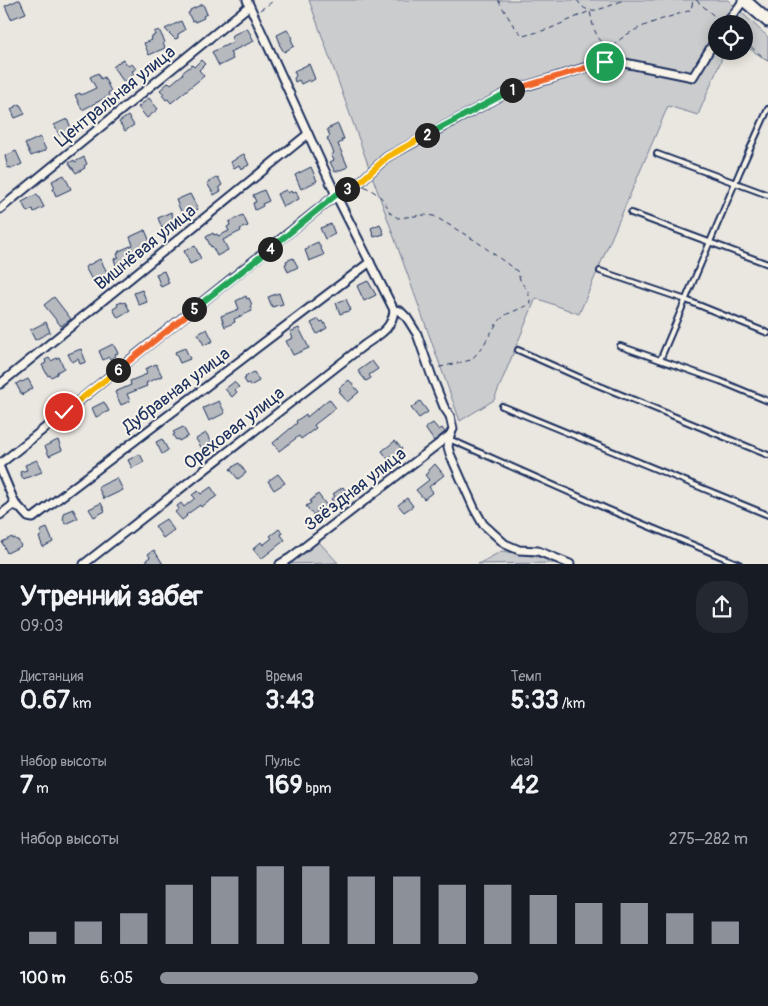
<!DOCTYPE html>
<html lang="ru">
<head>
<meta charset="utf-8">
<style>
  body { margin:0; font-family:Pangolin,sans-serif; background:#242831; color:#f1f3f6; height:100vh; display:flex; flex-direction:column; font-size:19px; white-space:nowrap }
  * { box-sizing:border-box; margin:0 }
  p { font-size:16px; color:#9ea1a6 }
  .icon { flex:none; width:28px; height:28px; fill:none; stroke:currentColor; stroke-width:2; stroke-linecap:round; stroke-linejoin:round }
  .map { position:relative; height:564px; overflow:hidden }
  .panel { display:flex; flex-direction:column; background:#171b24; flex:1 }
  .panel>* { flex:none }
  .tools { position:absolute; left:708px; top:15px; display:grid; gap:10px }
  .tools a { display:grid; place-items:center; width:45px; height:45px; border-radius:50%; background:#171b24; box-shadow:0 2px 12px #0003; font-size:25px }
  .pin { position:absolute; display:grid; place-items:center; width:42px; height:42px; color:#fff; margin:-21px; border:2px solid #fff; border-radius:50%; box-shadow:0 1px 5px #0007 }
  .km { position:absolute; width:25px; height:25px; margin:-12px; border-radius:50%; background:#222; color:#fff; font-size:14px; line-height:25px; text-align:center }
  .round { display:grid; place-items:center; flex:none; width:52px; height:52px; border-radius:20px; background:#242831 }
  .summary { display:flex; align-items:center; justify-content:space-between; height:85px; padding:0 20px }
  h1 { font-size:28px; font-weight:800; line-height:38px }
  .figures { display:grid; grid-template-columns:repeat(3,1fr); gap:8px; height:85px; padding:5px 20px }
  .figures div { display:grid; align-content:center }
  .figures b { font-size:25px; font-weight:800 }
  .figures small { font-size:14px; font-weight:400 }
  .figures p { font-size:14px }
  .chart { height:140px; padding:10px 20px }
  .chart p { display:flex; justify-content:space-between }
  .chart svg { width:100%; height:90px; margin-top:5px; stroke:#8c9099; stroke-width:6 }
  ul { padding:0 20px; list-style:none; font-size:16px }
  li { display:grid; grid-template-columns:80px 60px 1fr; align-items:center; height:38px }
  li i { height:12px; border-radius:6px; background:#8c9099 }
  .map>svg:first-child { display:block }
  .green { fill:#cbcccd; stroke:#737e96 }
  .building { fill:#b6babf; stroke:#1b2f5e }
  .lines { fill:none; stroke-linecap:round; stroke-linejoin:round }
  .service-casing { stroke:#1b2f5e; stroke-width:8 }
  .minor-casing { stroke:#1b2f5e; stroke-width:11 }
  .primary-casing { stroke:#1b2f5e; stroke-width:15 }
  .path { stroke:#1b2f5e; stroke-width:1; stroke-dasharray:5 4; stroke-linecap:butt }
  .service { stroke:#f7f3e8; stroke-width:4 }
  .minor { stroke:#f7f3e8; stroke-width:7 }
  .primary { stroke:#f7f3e8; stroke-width:11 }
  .split-1-casing { stroke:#fff; stroke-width:10 }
  .split-2-casing { stroke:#fff; stroke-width:10 }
  .split-3-casing { stroke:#fff; stroke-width:10 }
  .split-4-casing { stroke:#fff; stroke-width:10 }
  .split-5-casing { stroke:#fff; stroke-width:10 }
  .split-6-casing { stroke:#fff; stroke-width:10 }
  .split-7-casing { stroke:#fff; stroke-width:10 }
  .split-1 { stroke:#f0652b; stroke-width:6 }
  .split-2 { stroke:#22a559; stroke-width:6 }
  .split-3 { stroke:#f5b400; stroke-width:6 }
  .split-4 { stroke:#22a559; stroke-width:6 }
  .split-5 { stroke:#22a559; stroke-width:6 }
  .split-6 { stroke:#f0652b; stroke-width:6 }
  .split-7 { stroke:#f5b400; stroke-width:6 }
  .labels { text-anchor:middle; stroke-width:4; stroke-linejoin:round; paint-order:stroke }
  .street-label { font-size:18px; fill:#1b2f5e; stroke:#f7f3e8 }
</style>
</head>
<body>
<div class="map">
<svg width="768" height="564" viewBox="0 0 768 564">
  <rect width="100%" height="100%" fill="#eae7e0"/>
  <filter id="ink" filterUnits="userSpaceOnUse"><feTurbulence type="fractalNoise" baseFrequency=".02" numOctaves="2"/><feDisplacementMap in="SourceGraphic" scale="10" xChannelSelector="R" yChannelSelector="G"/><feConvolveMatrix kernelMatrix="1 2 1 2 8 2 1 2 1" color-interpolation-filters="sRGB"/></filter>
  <g filter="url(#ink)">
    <g class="green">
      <path d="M309 0H728L768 37V61L744 45V24H716V51H725L698 115 668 106 579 314 536 298 494 400 460 421Z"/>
      <path d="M319 542 338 563 284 564Z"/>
      <path d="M502 551 538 557 556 563 478 564Z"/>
    </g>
    <g class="building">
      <path d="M18 0H20L26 13 11 19 5 6Z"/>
      <path d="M203 4 207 14 203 16 204 18 195 22 194 20 192 21 188 13 190 12V10Z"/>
      <path d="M181 21 185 30 178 34V38L175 39 165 29Z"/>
      <path d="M247 28 254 41 230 52 233 59 219 66 212 52 233 42 231 36Z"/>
      <path d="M159 30 165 42 163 43 165 48 149 55 144 43 152 40 151 37 155 35 154 32Z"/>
      <path d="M287 30 293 38 291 39 294 46 284 52 279 44 280 43 277 35Z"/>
      <path d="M123 59 128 66 132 64 136 69 132 71 134 74 124 82 113 67Z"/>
      <path d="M201 60 205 64 199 70 204 76 171 103 168 99 166 100 162 95 164 94 160 90 169 82 171 84 183 74 182 73 192 65 194 67Z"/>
      <path d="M309 64 315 79 310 82 309 80 301 84 299 80 295 82 294 78 296 76 294 71Z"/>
      <path d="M98 73 101 79 104 77 111 91 108 93 109 96 82 110 75 95 80 93 81 95 96 88 90 77Z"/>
      <path d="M149 98 158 109 147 118 138 107Z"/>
      <path d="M20 104 25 114 15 118 11 109Z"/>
      <path d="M128 116 134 125 125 131 119 122Z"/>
      <path d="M67 119 72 130 60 136 54 125Z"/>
      <path d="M338 124 344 139 341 140 342 142 338 144 348 167 335 172 330 162 334 160 331 155 334 153 327 138 330 136 327 129Z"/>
      <path d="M40 137 46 150 31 156 25 144Z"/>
      <path d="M16 151 22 164 11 169 10 167 8 168 5 156Z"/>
      <path d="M244 154 249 165 241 169 239 165 234 168 231 162 236 159V158Z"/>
      <path d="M84 157 87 164 84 166 85 168 76 173 69 163 74 160 75 162Z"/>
      <path d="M311 167 317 181 301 189 295 175Z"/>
      <path d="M64 175 71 189 56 196 53 189 55 188 52 181Z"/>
      <path d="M218 177 222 185 219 187 221 191 214 195 207 183Z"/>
      <path d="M264 190 269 201 262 204 263 206 255 210 253 203 256 202 253 195Z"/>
      <path d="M286 190 288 193 291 191 292 193 296 191 299 199 283 207 277 194Z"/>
      <path d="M37 194 44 207 34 212 33 209 27 212 22 202Z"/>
      <path d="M190 194 198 209 191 213 192 216 188 218 187 216H183L176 200Z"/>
      <path d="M171 212 175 222 162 228 158 218Z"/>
      <path d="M243 215 248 226 240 229 241 231 223 240 228 250 217 256 212 246 211 247 206 237 213 233 214 235 217 234 218 236 229 231 227 227 230 225 229 222Z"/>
      <path d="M331 224 335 234 325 239 320 228Z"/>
      <path d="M380 224 384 234 374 237 371 228Z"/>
      <path d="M145 230 151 244 133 252 136 258 122 265 121 263 116 265 114 259 119 257 117 255 119 251 133 245 130 237Z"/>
      <path d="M318 242 324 255 309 261 305 250 308 249 307 247Z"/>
      <path d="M195 246 201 259 190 264 184 251Z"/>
      <path d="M293 258 298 267 288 272 285 264 287 263 286 261Z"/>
      <path d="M100 259 108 274 93 282 85 267Z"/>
      <path d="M164 271 169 283 161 287 156 274Z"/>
      <path d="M368 281 376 295 364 301 357 286Z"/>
      <path d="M142 290 147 302 139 305 134 293Z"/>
      <path d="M279 293 283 304 272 307 268 297Z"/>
      <path d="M246 296 247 299 249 298 252 305 250 306 252 311 234 319 235 322 225 327 221 316 239 309 236 301Z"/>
      <path d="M54 297 71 319 61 326 44 305Z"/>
      <path d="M346 299 351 310 340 314 336 303Z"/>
      <path d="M122 302 123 303 125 302 130 311 118 318 113 309 118 306 117 304Z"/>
      <path d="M319 319 320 322 323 321 327 328 317 334 311 323Z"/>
      <path d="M46 322 50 332 35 340 30 330Z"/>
      <path d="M299 328 309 348 293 355 286 341 293 338 290 332Z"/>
      <path d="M207 329 213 341 204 345 198 334Z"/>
      <path d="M113 344 118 353 115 354 116 356 110 359 109 357 103 360 99 351Z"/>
      <path d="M185 348 190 359 180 363 175 352Z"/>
      <path d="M81 349 86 362 80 364 78 359 72 362 68 354Z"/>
      <path d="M59 357 64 368 57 372V374L51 377 50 375 48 376 42 365 46 363 45 360 49 358 51 361Z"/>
      <path d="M372 361 378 369 369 375 371 378 366 381 358 371Z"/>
      <path d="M156 364 162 376 146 383 147 386 127 394 130 401 121 405 115 392 131 385 130 381 147 374 145 369Z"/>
      <path d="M254 372 259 381 250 386 249 383 247 384 244 379 246 378 245 377Z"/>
      <path d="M28 379 33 388 22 395 16 384 21 381 22 382Z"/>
      <path d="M349 380 359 392 347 402 339 391 341 390 339 388Z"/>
      <path d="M234 382 239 387 235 390 237 392 232 397 225 389Z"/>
      <path d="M329 399 336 408 314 425 316 428 301 439 299 436 279 451 273 443 297 423 296 421 306 414 307 417Z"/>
      <path d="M219 401 225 413 209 421 203 408Z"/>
      <path d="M420 401 428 412 419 418 411 408Z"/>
      <path d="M104 402 109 411 96 417 92 408Z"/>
      <path d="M433 423 439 430 442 428 445 432 434 441 425 428Z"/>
      <path d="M183 427 188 436 179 441 178 439 176 440 173 435 175 434 173 432Z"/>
      <path d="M206 433 213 444 203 450 196 439Z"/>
      <path d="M162 439 168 450 162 454 156 442Z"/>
      <path d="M58 440 62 450 49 456 45 446Z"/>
      <path d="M395 441 402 449 394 457 393 456 388 459 382 451Z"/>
      <path d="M140 454 144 462 132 468 128 460Z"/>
      <path d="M37 460 42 472 23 479 20 472 27 470 25 465Z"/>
      <path d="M239 463 246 473 238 479 230 469Z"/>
      <path d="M435 464 444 475 429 487 433 492 424 499 416 490 429 480 425 475 429 472V470Z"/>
      <path d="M278 474 285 483 274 490 268 481Z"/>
      <path d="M117 478 123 490 104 499 98 487Z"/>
      <path d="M211 487 217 496 201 507 200 505 186 515 187 516 182 520 175 512 179 509 177 506 181 503 184 507 195 498 192 495 198 491 201 494Z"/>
      <path d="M343 487 349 496 344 499 345 501 337 507 331 499 335 496 333 494Z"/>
      <path d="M318 494 327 506 319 513 318 511 313 515 306 506 311 503 310 501Z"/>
      <path d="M407 498 413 506 404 512 398 505Z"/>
      <path d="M101 503 105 511 94 517 89 509Z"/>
      <path d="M73 509 78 518 65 524 63 518 64 517 63 513Z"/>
      <path d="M166 519 174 530 163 538 155 526Z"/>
      <path d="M47 528 53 542 43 547 39 537 42 535 40 531Z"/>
      <path d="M279 529 282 533 281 535 285 540 261 559 253 549 261 542 263 545 272 538 270 536Z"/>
      <path d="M12 537 13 539 15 538 16 540H18L21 546 7 553 2 542Z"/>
      <path d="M154 550 163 564H148L146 560 150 557 148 554Z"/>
    </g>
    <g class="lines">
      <defs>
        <g id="service">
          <path d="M657 154 768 195"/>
          <path d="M631 213 768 264"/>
          <path d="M600 271 686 300 768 333"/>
          <path d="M620 346 660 360 740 171 768 109"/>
          <path d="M518 350 583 379 768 455"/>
          <path d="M660 360 720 381 768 401"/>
          <path d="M502 406 768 515"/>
          <path d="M449 439 607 509 739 564"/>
        </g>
        <g id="minor">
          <path d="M247 0 336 195 394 310 400 311 407 318 417 334 432 377 444 407 450 416 453 429 450 435 290 558 280 564"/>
          <path d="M726 24 744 0"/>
          <path d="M0 209 249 6"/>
          <path d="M0 384 308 134"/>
          <path d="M450 435 448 447 450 454 474 508 483 524 505 544 519 550 538 551 570 564"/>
          <path d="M0 464 336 195 361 181 387 157 510 91 610 60 693 77 716 39"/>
          <path d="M0 468 16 506"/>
          <path d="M0 515 13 505 18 506 28 517 33 518 370 262"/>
          <path d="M84 564 363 346C378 335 392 330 394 310"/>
        </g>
        <path id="primary" d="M744 0 768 21"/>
      </defs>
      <use href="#service" class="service-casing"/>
      <use href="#minor" class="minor-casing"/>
      <use href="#primary" class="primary-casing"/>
      <g class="path">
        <path d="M498 0 513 25 523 36 549 29 590 11C593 27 595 41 612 48"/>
        <path d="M577 0C580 4 583 9 589 10 597 12 615 4 623 0"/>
        <path d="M696 0 720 21"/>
        <path d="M260 10 275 0"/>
        <path d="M744 41 768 61"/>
        <path d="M608 54C621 28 665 19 691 10L693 0"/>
        <path d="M364 186C378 194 384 197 390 213L398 218 423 215 434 216 476 241 517 271 521 282 528 291 531 304 505 315 497 323 481 349 471 360 436 368"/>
      </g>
      <use href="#service" class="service"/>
      <use href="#minor" class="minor"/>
      <use href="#primary" class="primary"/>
    </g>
  </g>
  <g class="lines" filter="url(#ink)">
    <defs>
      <path id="split-1" d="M512 90 605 62"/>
      <path id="split-2" d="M427 135 512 90"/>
      <path id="split-3" d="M347 189 361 181 387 157 427 135"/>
      <path id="split-4" d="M270 249 336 195 347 189"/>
      <path id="split-5" d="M194 309 270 249"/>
      <path id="split-6" d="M118 370 194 309"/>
      <path id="split-7" d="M64 412 118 370"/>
    </defs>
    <use href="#split-1" class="split-1-casing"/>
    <use href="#split-2" class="split-2-casing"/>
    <use href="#split-3" class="split-3-casing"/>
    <use href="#split-4" class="split-4-casing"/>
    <use href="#split-5" class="split-5-casing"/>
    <use href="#split-6" class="split-6-casing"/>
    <use href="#split-7" class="split-7-casing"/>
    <use href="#split-1" class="split-1"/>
    <use href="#split-2" class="split-2"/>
    <use href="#split-3" class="split-3"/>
    <use href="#split-4" class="split-4"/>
    <use href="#split-5" class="split-5"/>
    <use href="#split-6" class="split-6"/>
    <use href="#split-7" class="split-7"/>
  </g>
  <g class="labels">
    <g class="street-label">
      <text transform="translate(115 96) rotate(-39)" y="6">Центральная улица</text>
      <text transform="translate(145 247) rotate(-39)" y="6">Вишнёвая улица</text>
      <text transform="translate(176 390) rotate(-37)" y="6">Дубравная улица</text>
      <text transform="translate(234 428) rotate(-38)" y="6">Ореховая улица</text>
      <text transform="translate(355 489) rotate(-38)" y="6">Звёздная улица</text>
    </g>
  </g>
</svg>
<div class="tools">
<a><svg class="icon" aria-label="locate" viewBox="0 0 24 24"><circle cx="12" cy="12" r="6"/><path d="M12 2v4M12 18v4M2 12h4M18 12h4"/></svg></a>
</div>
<div class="pin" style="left:605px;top:62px;background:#1e9e55"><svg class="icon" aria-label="arrive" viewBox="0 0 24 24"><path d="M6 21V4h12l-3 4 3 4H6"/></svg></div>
<div class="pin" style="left:64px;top:412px;background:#d93025"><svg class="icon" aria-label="check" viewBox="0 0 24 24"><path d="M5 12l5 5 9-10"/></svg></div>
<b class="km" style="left:512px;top:90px">1</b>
<b class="km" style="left:427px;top:135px">2</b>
<b class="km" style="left:347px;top:189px">3</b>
<b class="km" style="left:270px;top:249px">4</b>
<b class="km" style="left:194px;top:309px">5</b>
<b class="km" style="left:118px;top:370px">6</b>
</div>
<section class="panel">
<div class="summary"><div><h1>Утренний забег</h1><p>09:03</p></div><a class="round"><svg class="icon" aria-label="share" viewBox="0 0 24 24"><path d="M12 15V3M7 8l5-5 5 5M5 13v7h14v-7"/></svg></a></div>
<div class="figures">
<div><p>Дистанция</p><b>0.67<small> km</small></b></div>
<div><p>Время</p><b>3:43</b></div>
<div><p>Темп</p><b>5:33<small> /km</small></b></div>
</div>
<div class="figures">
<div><p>Набор высоты</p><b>7<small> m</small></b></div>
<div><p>Пульс</p><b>169<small> bpm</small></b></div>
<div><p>kcal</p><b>42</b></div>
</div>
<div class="chart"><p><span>Набор высоты</span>275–282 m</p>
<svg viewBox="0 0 160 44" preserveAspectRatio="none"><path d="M5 44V38M15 44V33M25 44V29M35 44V15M45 44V11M55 44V6M65 44V6M75 44V11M85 44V11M95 44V15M105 44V15M115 44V20M125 44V24M135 44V24M145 44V29M155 44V33"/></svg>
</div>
<ul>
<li><b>100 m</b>6:05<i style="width:54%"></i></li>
</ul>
</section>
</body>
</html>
